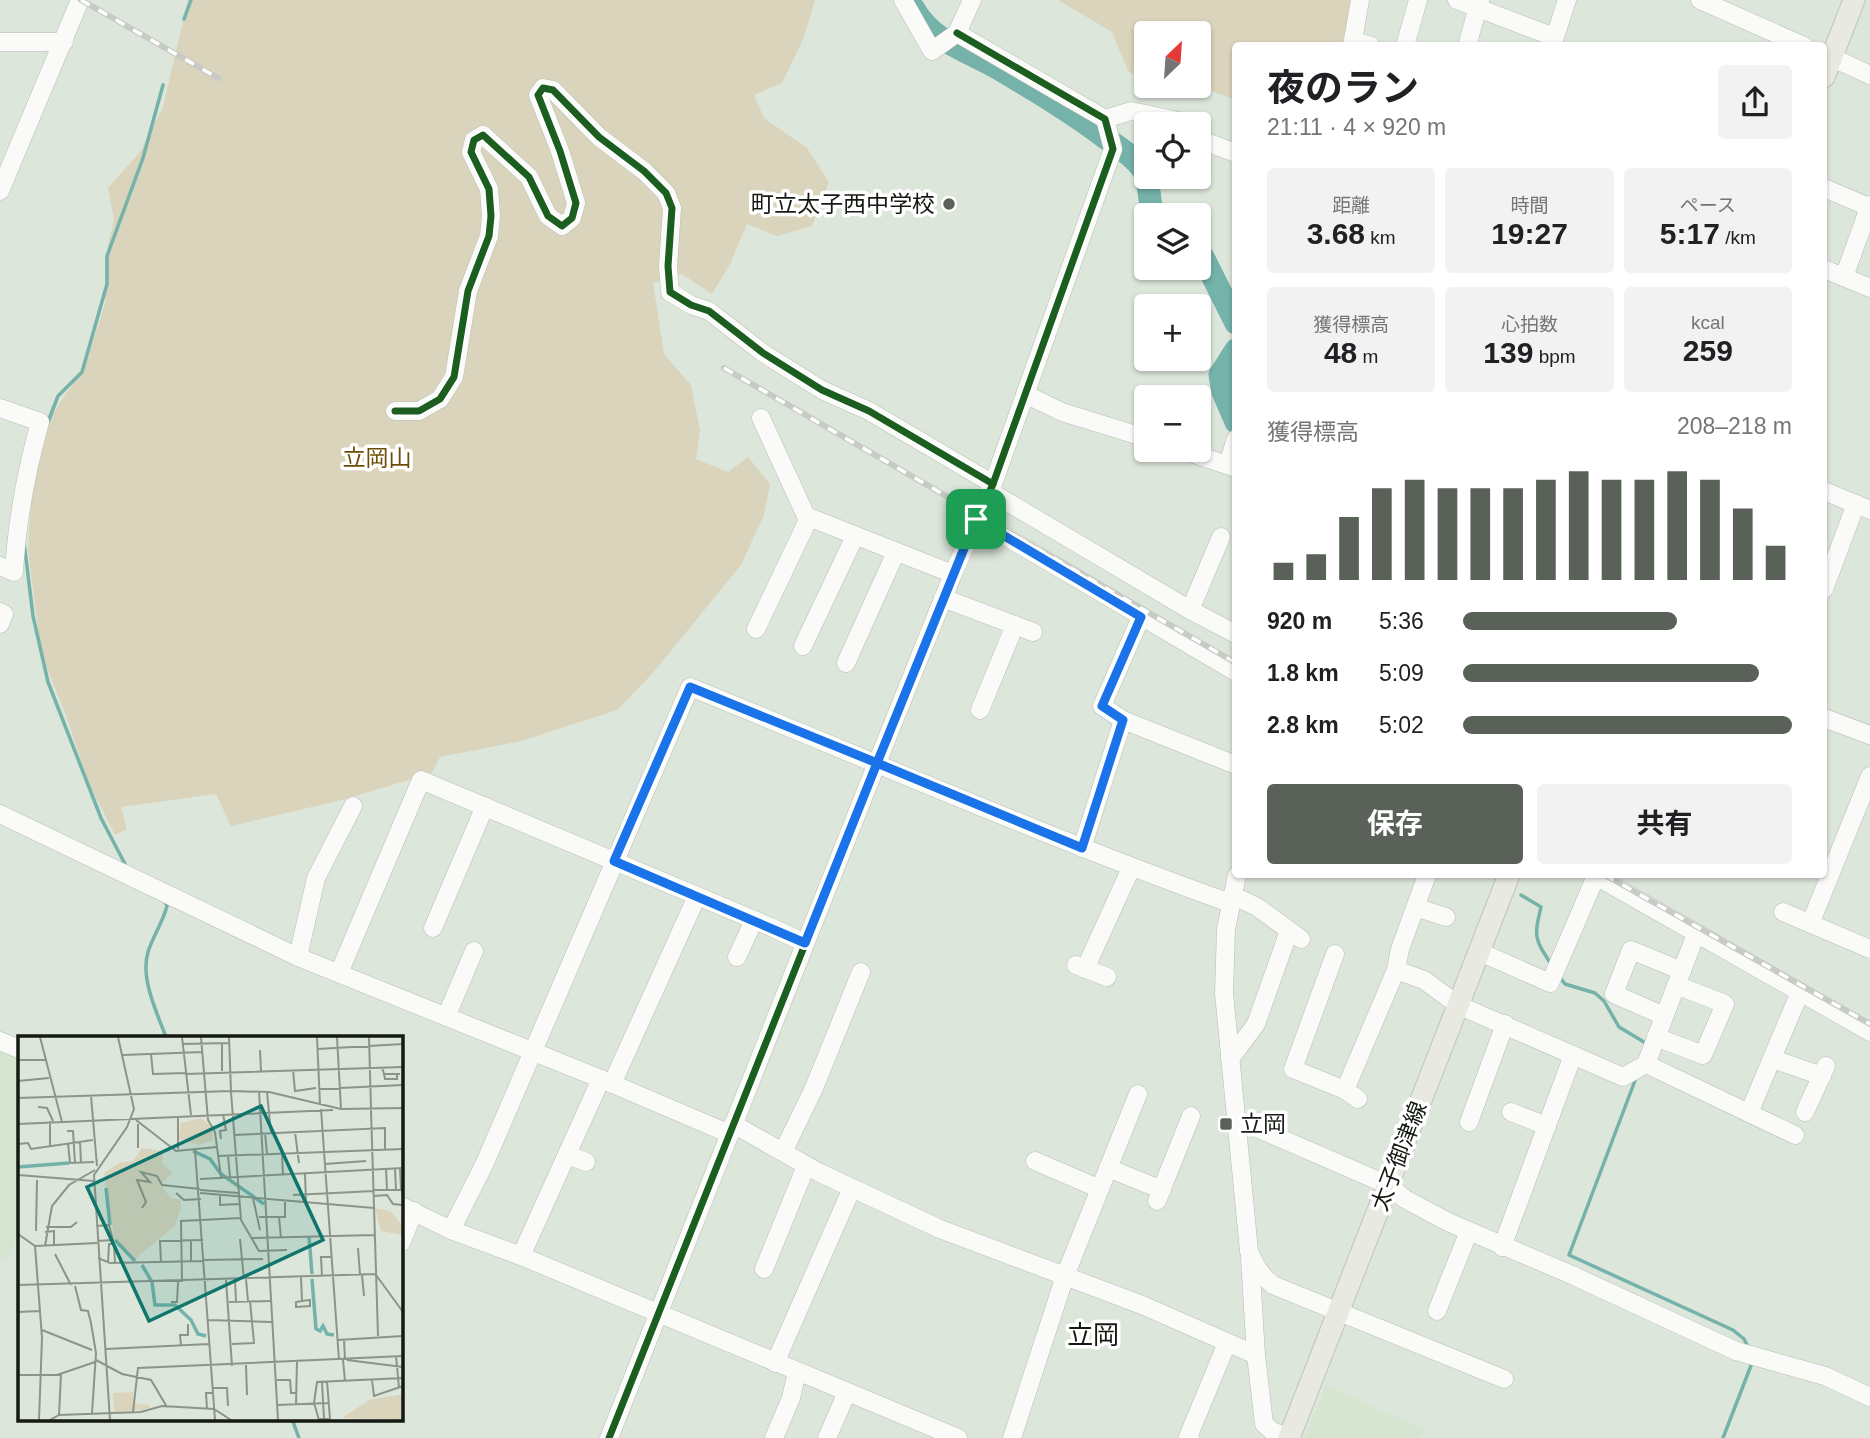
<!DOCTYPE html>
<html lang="ja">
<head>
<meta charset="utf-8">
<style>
  body { margin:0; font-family:Arial,"Noto Sans JP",sans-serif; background:#f2f2f2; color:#202124; height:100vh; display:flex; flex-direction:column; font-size:26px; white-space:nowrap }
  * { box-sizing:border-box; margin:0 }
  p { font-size:23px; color:#757577 }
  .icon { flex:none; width:38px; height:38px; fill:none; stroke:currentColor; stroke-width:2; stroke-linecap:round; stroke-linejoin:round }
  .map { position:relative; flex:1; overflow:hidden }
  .drawer { position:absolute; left:1232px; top:42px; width:595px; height:836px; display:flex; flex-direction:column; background:#fff; border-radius:7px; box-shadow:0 2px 5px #0004 }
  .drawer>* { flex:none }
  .needle { width:46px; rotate:25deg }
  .buttons { position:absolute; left:1134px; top:21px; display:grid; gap:14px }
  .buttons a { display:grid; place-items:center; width:77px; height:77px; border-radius:7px; background:#fff; box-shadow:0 2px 5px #0004; font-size:35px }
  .pin { position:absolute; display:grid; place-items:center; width:60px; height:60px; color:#fff; margin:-30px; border-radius:14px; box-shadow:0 4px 10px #0006 }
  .round { display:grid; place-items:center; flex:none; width:74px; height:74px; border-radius:7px; background:#f2f2f2 }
  .head { display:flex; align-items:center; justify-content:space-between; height:119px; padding:0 35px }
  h1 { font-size:38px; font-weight:700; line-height:52px }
  .figures { display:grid; grid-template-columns:repeat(3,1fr); gap:10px; height:119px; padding:7px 35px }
  .figures div { display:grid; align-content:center; border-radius:7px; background:#f2f2f2; text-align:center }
  .figures b { font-size:30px; font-weight:700 }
  .figures small { font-size:19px; font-weight:400 }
  .figures p { font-size:19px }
  .chart { height:196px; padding:14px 35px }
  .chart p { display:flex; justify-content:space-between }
  .chart svg { width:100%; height:126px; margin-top:7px; stroke:#5a6158; stroke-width:6 }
  .primary-button { display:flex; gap:14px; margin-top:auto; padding:14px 35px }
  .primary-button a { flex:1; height:80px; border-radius:7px; background:#5a6158; color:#fff; font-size:28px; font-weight:700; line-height:80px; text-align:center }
  .primary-button a+a { background:#f2f2f2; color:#202124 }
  ul { padding:0 35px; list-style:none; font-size:23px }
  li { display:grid; grid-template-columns:112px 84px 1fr; align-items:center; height:52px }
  li i { height:18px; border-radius:9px; background:#5a6158 }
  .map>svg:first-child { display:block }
  .built { fill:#d6e5d0 }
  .green { fill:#dbd4bc }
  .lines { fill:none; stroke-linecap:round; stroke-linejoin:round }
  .stream { stroke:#74b2aa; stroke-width:3.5 }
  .river { stroke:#74b2aa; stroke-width:23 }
  .minor-casing { stroke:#b7beb5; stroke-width:19 }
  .major-casing { stroke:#c0c4be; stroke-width:23 }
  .minor { stroke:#fafbf9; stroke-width:18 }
  .major { stroke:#e8e9e0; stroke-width:21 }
  .rail-casing { stroke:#c8cac6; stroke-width:6 }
  .rail { stroke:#fff; stroke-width:3.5; stroke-dasharray:10; stroke-linecap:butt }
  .cycleway-casing { stroke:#fff; stroke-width:11 }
  .cycleway { stroke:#1b5e20; stroke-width:7 }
  .route-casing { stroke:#fff; stroke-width:14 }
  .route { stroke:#1a73e8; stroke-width:9 }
  .poi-dot { fill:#5a6158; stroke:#fff; stroke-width:2.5 }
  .labels { text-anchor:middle; stroke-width:7; stroke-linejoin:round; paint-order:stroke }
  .poi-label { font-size:23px; fill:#141a12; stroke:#fff; text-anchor:end }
  .park-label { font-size:23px; fill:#6b4e04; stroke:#fff }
  .street-label { font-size:23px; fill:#141a12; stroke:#fff }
  .quarter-label { font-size:26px; fill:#141a12; stroke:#fff }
  .inset-river { fill:none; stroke:#74b2aa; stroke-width:3.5 }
  .inset-road { fill:none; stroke:#8d948a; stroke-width:2 }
  .view { fill:#0f766e; fill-opacity:0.15; stroke:#0f766e; stroke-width:3.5 }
  .inset-edge { fill:none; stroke:#141a12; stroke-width:3.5 }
</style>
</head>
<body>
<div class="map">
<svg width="1870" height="1438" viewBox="0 0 1870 1438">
  <rect width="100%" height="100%" fill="#dde6da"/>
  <g class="built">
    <path d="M0 1050 19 1058V1234L7 1261 0 1258Z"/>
    <path d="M1326 1385 1425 1430 1421 1438H1305Z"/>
  </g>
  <g class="green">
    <path d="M188 0H815L804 37 782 83 754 95 764 118 807 148 829 182 812 226 777 236 747 224 730 264 712 294 682 274 653 283 664 354 691 385 700 431 696 459 728 472 748 457 770 484 764 515 741 565 652 674 617 710 521 741 440 757 432 773 342 800 231 826 216 794 121 807 127 829 115 835 88 782 66 715 41 654 28 550 32 481 51 416 85 366 105 304 108 245 114 220 108 188 140 152 163 107Z"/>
    <path d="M1058 0H1354V1L1341 45 1236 46 1235 100 1199 86V33H1146V81L1128 71 1112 32Z"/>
  </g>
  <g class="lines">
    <g class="stream">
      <path d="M184 19 191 0"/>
      <path d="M48 422 58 396 82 372 107 284V256L143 158 163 85"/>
      <path d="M24 542 33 616 48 682 101 818 126 866"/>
      <path d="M1521 895 1541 907C1534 937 1534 938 1551 964"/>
      <path d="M164 900 167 906C163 922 153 936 148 952 140 978 157 1013 166 1037"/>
      <path d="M1559 976 1565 984 1595 993 1604 1001 1619 1027 1649 1045"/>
      <path d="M1636 1078 1569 1255 1733 1330 1744 1339 1749 1349"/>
      <path d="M292 1419 299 1438"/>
      <path d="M1723 1438 1752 1363"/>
    </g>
    <g class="river">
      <path d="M914 9C932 42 969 51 999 69 1036 91 1073 113 1107 139 1121 149 1138 159 1146 175"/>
      <path d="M1147 177 1152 215"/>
      <path d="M1199 254 1203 257 1236 323"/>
      <path d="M1236 350 1220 375 1223 392 1236 422"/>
    </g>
    <defs>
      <g id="minor">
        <path d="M903 0 932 51 957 33 972 0"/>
        <path d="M1457 0 1554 37"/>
        <path d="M1700 0 1804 46"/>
        <path d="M1354 41 1371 46"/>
        <path d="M0 42H64"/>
        <path d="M1352 46 1360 0"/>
        <path d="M1405 46 1418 0"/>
        <path d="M1467 46 1480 0"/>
        <path d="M1552 46 1567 0"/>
        <path d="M1824 54 1870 75"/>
        <path d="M1105 119 1131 111 1178 121 1183 124"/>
        <path d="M1199 136 1206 142 1236 153"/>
        <path d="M1824 188 1869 207"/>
        <path d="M0 191 80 0"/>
        <path d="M1824 269 1870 288"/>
        <path d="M1844 277 1870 205"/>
        <path d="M1025 394 1062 412 1146 438"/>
        <path d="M0 408 40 422C26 472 17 520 14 572L0 566"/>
        <path d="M395 411H419L440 399 454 377 468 291 489 236 491 216 489 189 471 152 474 140 483 135 529 177 548 216 562 226 572 218 576 203 560 151 538 95 543 88 553 90 599 137 644 171 666 193 672 208 668 266 670 292 691 305 709 311 763 353 822 390 869 411 993 484"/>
        <path d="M761 418 806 516 953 574"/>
        <path d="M1182 450 1236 468"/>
        <path d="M1228 464 1236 439"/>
        <path d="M989 491 1190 610 1236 634"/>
        <path d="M1824 491 1870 510"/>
        <path d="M976 519 1236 672"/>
        <path d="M1824 589 1856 504"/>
        <path d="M943 598 1033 632"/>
        <path d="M1190 610 1221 537"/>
        <path d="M0 612 4 614 0 624"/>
        <path d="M1141 617 1102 706 1123 720 1236 765"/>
        <path d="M756 629 809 518"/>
        <path d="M803 646 855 536"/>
        <path d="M846 663 896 552"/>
        <path d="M980 710 1015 625"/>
        <path d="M1824 718 1870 735"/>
        <path d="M0 814 298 957 601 1079 730 1134"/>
        <path d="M1082 848 1123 720"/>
        <path d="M1237 875 1226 929 1224 993 1249 1251C1255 1265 1261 1276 1273 1285L1504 1379"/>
        <path d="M1594 875 1870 1032"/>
        <path d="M1232 895 1257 907 1301 939"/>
        <path d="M1415 907 1446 917"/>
        <path d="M1783 912 1870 949"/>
        <path d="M1811 922 1870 776"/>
        <path d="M433 928 485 806"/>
        <path d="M1480 952 1550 983 1596 876"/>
        <path d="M1335 954 1293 1069 1345 1090 1358 1099"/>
        <path d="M298 957 316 878 353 806"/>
        <path d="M737 957 754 920"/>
        <path d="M1076 965 1107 977"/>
        <path d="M1085 969 1131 868"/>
        <path d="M1396 970 1424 980 1458 1005 1623 1077 1646 1064 1696 934"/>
        <path d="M339 973 421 780 771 927 805 943"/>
        <path d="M1664 1016 1614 994 1631 950 1682 971"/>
        <path d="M446 1017 474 951"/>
        <path d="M1656 1037 1703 1055 1725 1004 1676 985"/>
        <path d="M0 1041 19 1049"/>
        <path d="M1230 1059 1256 1024 1289 931"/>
        <path d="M1773 1059 1822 1076"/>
        <path d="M1646 1064 1795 1135"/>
        <path d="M612 1084 697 896"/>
        <path d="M1345 1090 1396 970 1400 949 1427 875"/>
        <path d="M1511 1112 1547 1126"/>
        <path d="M1805 1112 1826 1066"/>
        <path d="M1749 1113 1800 992"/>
        <path d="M1236 1119 1388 1185 1405 1199 1448 1222 1572 1275 1736 1351 1825 1376 1870 1397"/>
        <path d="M1469 1122 1505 1024"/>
        <path d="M733 1124 818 1172 940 1229 1142 1305 1256 1355"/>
        <path d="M783 1152 814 1088 861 972"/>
        <path d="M568 1155 586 1162"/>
        <path d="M1035 1161 1100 1189"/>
        <path d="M1108 1168 1162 1190"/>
        <path d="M1157 1201 1191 1116"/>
        <path d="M401 1206 451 1230 521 1256 958 1438"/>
        <path d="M451 1230 484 1165 690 687C870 760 1048 838 1230 903"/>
        <path d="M401 1243 414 1211"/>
        <path d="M1502 1247 1573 1055"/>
        <path d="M521 1256 601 1079"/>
        <path d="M1250 1258 1256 1355 1264 1424 1272 1431 1289 1438"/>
        <path d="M764 1269 806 1166"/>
        <path d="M1437 1311 1469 1231"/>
        <path d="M775 1363 852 1188"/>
        <path d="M609 1438 877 763 953 574 993 484 1113 149 1105 119 957 33"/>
        <path d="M774 1438 791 1398 797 1372"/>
        <path d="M827 1438 847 1392"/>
        <path d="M1012 1438 1065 1276 1138 1094"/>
        <path d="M1190 1438 1188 1437 1227 1343"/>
      </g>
      <g id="major">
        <path d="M1824 77 1854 0"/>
        <path d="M1289 1438 1509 875"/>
      </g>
    </defs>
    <use href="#minor" class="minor-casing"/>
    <use href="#major" class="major-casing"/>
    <use href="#minor" class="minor"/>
    <use href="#major" class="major"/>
    <defs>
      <g id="rail">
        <path d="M81 0 218 78"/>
        <path d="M724 368 1236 663"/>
        <path d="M1605 875 1870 1024"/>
      </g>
    </defs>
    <use href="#rail" class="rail-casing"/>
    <use href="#rail" class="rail"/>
    <defs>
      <g id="cycleway">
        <path d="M395 411H419L440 399 454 377 468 291 489 236 491 216 489 189 471 152 474 140 483 135 529 177 548 216 562 226 572 218 576 203 560 151 538 95 543 88 553 90 599 137 644 171 666 193 672 208 668 266 670 292 691 305 709 311 763 353 822 390 869 411 993 484"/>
        <path d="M609 1438 877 763 953 574 993 484 1113 149 1105 119 957 33"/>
      </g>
    </defs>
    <use href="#cycleway" class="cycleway-casing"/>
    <use href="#cycleway" class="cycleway"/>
  </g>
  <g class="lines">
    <defs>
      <path id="route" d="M976 519 877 763 690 687 614 861 805 943 877 763 1082 848 1123 720 1102 706 1141 617 976 519"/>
    </defs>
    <use href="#route" class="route-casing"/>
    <use href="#route" class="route"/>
  </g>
  <g class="poi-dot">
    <circle cx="949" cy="204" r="7"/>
    <rect x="1219" y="1117" width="14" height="14" rx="3.5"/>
  </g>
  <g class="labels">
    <g class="poi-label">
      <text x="935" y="212">町立太子西中学校</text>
      <text x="1240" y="1132" text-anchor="start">立岡</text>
    </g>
    <g class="park-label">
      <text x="377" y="466">立岡山</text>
    </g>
    <g class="street-label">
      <text transform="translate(1399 1156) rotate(-69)" y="8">太子御津線</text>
    </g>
    <g class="quarter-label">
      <text x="1093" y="1344">立岡</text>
    </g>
  </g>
  <g transform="translate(18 1036)">
    <rect width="385" height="385" fill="#dde6da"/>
    <path d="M183 82 195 92V104L181 109 160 103 163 87ZM124 112 145 115 144 127 154 137 142 149 154 163H162L163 171 157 190 116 224 96 201 86 137 103 126 115 125ZM357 172 372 175 385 190V199L363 195ZM115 356V368L131 369V372L121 375 120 369 119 374 96 376 95 357ZM385 358V384L324 382 351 364Z" fill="#dbd4bc"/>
    <path class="inset-river" d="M175 115 192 123 203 138 246 168M0 131 51 127M88 152 92 189M291 201 294 238M97 204 117 225M124 229 134 246 137 269H157L173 284 180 298 188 300M294 243 298 293 302 295 305 290 309 298 316 299"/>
    <path class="inset-road" d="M22 1 44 86M164 1 173 79M183 1 190 84 197 96 203 141M211 1 213 55 251 56 323 73 385 72M299 1 302 68M319 1 323 73M351 1 353 73M164 8 211 7M300 13 385 8M242 14 243 35M133 18 135 38 168 37M105 19 185 16M0 24H27M364 31 366 38H382M275 34 277 55 298 52M204 35V7M168 38 385 31M366 38 367 43H379V38M0 45 31 42M301 53 385 49M241 55 260 384M213 56 223 184 241 215 269 214M249 56 253 97M73 60 79 130M0 62 213 55M20 71 29 72 35 85M303 73 321 324M353 74 360 300M118 84 158 115 199 111M32 85V112M0 88 315 74M120 88V112M49 95H55L57 127M277 96 281 127M247 97 249 118M216 99 367 92V114M203 103 202 95 208 94 205 78M62 105 63 127M50 107 52 127 76 126M0 108 10 107 13 113 75 104M160 113V80M177 114 197 384M264 117 265 139M200 120 385 113M210 120 212 141M307 128 348 125M368 132 369 154M377 132 378 154M382 132 383 154M287 138 288 166M0 139 76 145M182 143 385 132M182 154 220 157M356 154H385M158 157 166 164 183 163M182 157 356 172M202 159V169L221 168M275 159 356 155M356 160 369 159 375 168 385 169M235 162 242 194M124 172 128 166 119 144 132 146 123 136 139 140 144 149 182 153M241 181H267V164M261 181 263 202M78 190 91 189 95 204 79 205M28 191H53L59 186M18 195 19 144M27 196 36 195V209M0 198 17 210 24 302 21 384M234 202 357 199M222 203 226 243M173 204V225M17 210 79 207M27 210 34 170 51 149 77 134M340 212 342 239M37 218 53 249M80 222 92 227 186 225M186 224 245 223M90 227 91 208H96L97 227M143 227 142 205 185 204M344 239 346 260M358 239 385 276M304 240 303 221H313M283 241 284 265 278 266V271L292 270V264L284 265M217 243 218 266M228 243 230 265M208 244 214 330M164 246 163 185 223 182M0 249 358 238M57 250 63 274 70 275 73 287 78 317 74 377M153 266H159L160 246M211 266 252 265M0 276 21 275M190 284 254 286M24 294 74 314M326 303 327 324M320 304 385 300M214 308 236 307 232 265M163 309 162 299H170V288M88 313 191 308M378 320 381 352M78 324 104 338 133 344 149 371M325 324 327 345M329 324 385 331M228 329 229 359M0 339H39L77 326M259 344H272L273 357H278M354 344 356 360 385 350M304 346 306 383M195 352H209L210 370M278 368 279 325M259 369 310 367M189 373 188 357H195M115 376 120 332 385 320M41 379 43 338M300 383H312L309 345M32 384 41 379 123 376 144 370 196 373 213 384M92 384 76 139 109 91 116 73 100 1M301 384 296 367 299 346 385 342"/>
    <path class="view" d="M243 70 305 204 131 285 69 151Z"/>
    <rect width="385" height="385" class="inset-edge"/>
  </g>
</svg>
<div class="buttons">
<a><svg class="needle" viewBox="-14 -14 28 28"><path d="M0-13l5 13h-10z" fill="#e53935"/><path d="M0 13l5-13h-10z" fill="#757577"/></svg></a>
<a><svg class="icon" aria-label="locate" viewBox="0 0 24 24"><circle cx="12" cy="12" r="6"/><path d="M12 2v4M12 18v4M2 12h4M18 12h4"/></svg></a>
<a><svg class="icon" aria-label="layers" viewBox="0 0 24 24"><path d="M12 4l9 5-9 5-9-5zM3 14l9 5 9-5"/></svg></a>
<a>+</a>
<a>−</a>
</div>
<div class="pin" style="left:976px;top:519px;background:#1e9e55"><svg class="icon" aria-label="arrive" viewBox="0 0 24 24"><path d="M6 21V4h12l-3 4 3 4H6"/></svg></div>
<section class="drawer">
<div class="head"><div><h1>夜のラン</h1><p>21:11 · 4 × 920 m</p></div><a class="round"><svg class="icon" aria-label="share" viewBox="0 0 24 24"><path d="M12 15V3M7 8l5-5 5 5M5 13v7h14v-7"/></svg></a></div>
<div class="figures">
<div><p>距離</p><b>3.68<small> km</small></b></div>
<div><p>時間</p><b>19:27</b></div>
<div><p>ペース</p><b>5:17<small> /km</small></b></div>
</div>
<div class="figures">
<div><p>獲得標高</p><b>48<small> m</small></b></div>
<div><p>心拍数</p><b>139<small> bpm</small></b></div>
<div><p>kcal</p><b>259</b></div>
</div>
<div class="chart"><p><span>獲得標高</span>208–218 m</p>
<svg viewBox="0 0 160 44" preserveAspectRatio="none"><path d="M5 44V38M15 44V35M25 44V22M35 44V12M45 44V9M55 44V12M65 44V12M75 44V12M85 44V9M95 44V6M105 44V9M115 44V9M125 44V6M135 44V9M145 44V19M155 44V32"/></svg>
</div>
<ul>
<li><b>920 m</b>5:36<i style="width:65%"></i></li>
<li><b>1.8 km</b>5:09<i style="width:90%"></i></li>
<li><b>2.8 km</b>5:02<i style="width:100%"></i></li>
</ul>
<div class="primary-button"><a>保存</a><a>共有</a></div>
</section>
</div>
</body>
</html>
